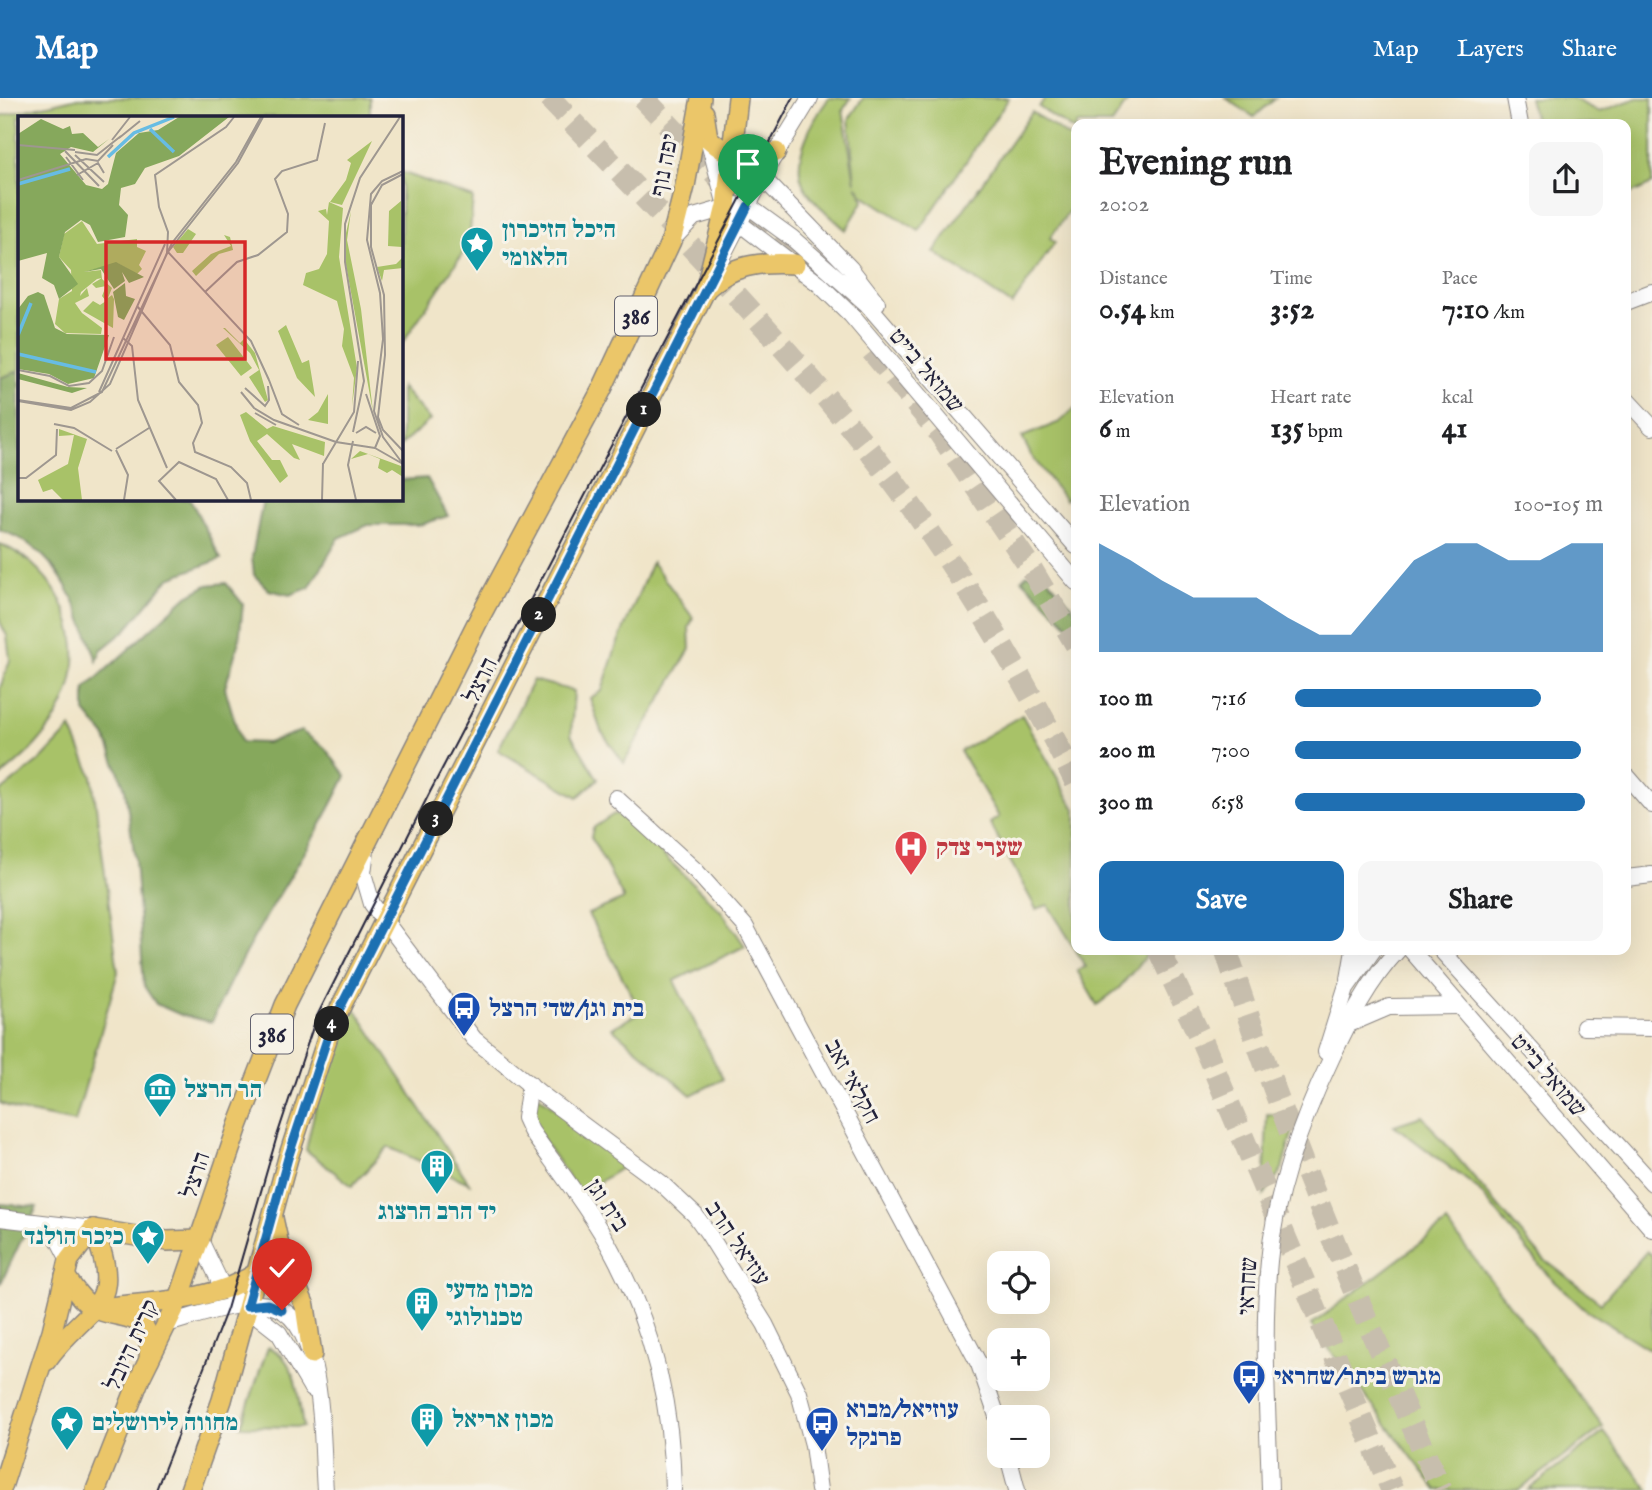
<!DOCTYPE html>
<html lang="en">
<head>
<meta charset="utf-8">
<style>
  body { margin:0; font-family:"IM FELL English","Frank Ruhl Libre",serif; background:#f6f6f6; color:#202124; height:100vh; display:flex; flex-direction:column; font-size:26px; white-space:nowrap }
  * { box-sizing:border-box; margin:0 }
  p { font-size:23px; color:#757577 }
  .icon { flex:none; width:38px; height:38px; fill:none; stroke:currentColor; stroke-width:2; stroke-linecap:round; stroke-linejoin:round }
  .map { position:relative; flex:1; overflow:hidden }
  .details { position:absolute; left:1071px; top:21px; width:560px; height:836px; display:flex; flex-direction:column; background:#fff; border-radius:14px; box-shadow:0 7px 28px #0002 }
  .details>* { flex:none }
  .tools { position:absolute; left:987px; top:1153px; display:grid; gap:14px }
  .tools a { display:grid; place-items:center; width:63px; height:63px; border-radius:14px; background:#fff; box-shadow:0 7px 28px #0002; font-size:35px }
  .pin { position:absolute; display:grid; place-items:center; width:60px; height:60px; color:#fff; margin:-72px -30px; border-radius:50% 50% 50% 0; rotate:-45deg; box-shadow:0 0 7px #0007 }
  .pin .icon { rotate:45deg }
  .km { position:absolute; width:35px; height:35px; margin:-18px; border-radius:50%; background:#222; color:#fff; font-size:19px; line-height:35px; text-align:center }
  .round { display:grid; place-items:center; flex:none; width:74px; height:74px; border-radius:14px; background:#f6f6f6 }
  .summary { display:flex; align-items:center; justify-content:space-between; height:119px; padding:0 28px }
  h1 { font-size:38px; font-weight:700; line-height:52px }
  .figures { display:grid; grid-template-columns:repeat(3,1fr); gap:10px; height:119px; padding:7px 28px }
  .figures div { display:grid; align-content:center }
  .figures b { font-size:30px; font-weight:700 }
  .figures small { font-size:19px; font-weight:400 }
  .figures p { font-size:19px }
  .chart { height:196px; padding:14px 28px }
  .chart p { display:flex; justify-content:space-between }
  .chart svg { width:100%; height:126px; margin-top:7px; fill:#1f6fb2; opacity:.7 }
  .button { display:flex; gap:14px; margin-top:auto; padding:14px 28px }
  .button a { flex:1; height:80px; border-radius:14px; background:#1f6fb2; color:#fff; font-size:28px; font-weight:700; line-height:80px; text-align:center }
  .button a+a { background:#f6f6f6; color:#202124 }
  ul { padding:0 28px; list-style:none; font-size:23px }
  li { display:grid; grid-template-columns:112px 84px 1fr; align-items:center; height:52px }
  li i { height:18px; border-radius:9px; background:#1f6fb2 }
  header { display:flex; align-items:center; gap:42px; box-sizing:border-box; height:98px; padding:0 35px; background:#1f6fb2; color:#fff }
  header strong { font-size:33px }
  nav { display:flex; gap:38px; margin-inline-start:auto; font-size:24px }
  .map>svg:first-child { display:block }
  .green { fill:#a8c268; stroke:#657252; stroke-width:2 }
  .forest { fill:#86a85c; stroke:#54654c; stroke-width:2 }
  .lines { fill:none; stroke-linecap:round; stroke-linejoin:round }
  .highway-tunnel { stroke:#c7bead; stroke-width:23; stroke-dasharray:23 11; stroke-linecap:butt }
  .minor-casing { stroke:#898482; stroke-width:18 }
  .major-casing { stroke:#898482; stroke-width:22 }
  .minor { stroke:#fff; stroke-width:16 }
  .major { stroke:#ebc669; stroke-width:19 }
  .tram { stroke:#22223b; stroke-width:2 }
  .route-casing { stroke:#fff; stroke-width:14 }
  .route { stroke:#1f6fb2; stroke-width:9 }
  .labels { text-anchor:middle; stroke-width:6; stroke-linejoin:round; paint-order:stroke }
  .shield { fill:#f7f3e8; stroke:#62616f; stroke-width:2 }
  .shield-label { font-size:23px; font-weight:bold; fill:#22223b }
  .street-label { font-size:24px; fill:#22223b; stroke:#f7f3e8 }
  .culture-label { font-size:24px; font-weight:bold; fill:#0d838f; stroke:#f7f3e8; text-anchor:start }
  .health-label { font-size:24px; font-weight:bold; fill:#be3a42; stroke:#f7f3e8; text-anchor:start }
  .transit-label { font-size:24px; font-weight:bold; fill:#164399; stroke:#f7f3e8; text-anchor:start }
  .inset-river { fill:none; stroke:#67bce3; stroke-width:3.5 }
  .inset-road { fill:none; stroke:#9e9790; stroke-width:2 }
  .view { fill:#d62828; fill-opacity:0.15; stroke:#d62828; stroke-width:3.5 }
  .inset-edge { fill:none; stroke:#22223b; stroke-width:3.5 }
</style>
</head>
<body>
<header>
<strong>Map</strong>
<nav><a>Map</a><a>Layers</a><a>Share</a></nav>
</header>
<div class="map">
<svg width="1652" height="1392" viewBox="0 0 1652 1392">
  <rect width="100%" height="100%" fill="#f7f3e8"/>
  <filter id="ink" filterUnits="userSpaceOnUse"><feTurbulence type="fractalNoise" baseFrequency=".0143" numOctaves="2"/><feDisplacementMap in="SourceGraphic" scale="14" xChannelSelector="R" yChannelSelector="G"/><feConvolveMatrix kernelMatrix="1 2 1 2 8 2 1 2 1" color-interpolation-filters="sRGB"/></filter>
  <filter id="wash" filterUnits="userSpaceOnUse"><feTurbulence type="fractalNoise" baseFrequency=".00686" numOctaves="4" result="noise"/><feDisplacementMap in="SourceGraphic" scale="28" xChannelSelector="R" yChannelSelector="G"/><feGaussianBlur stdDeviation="1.57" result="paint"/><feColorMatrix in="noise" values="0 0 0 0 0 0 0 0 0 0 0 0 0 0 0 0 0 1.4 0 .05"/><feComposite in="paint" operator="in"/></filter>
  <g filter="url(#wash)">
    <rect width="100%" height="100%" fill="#f0e5c9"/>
    <g class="green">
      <path d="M78 0H370V19H19V308L0 295V18Z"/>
      <path d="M829 0H851L843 12 855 84 849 21 863 0H1009L919 133 863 97 856 87 864 102 846 132C832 119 813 105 804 88 790 62 813 21 829 0Z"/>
      <path d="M1045 0H1130L1112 26H1076V34L1039 9Z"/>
      <path d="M1226 0H1276L1254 19Z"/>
      <path d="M1529 0H1572L1599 14 1637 0H1652V86L1626 98V26H1536Z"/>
      <path d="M1032 14 1076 44V103L1050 140 1055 144 1012 207 934 154Z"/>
      <path d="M401 74 473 100 469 146 401 247Z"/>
      <path d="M401 289 430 322 401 347Z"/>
      <path d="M1076 309V393L1065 402 1031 357 1022 339 1060 324Z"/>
      <path d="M0 446C61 471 93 547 63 607 48 638 26 658 0 679V590L10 562 7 538 0 524Z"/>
      <path d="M652 464 693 520 689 529 690 551 624 665 601 633 590 600 602 593 616 549Z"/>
      <path d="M533 582 574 593 571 637 598 681 578 699 498 652Z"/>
      <path d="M1022 617 1076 713V852L1048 807 1036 811 990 725 999 719 960 653Z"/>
      <path d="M71 630 92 678 118 874 75 1024 20 1013 0 1005V694L43 660Z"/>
      <path d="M614 716 623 718 722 814 745 848 674 883 723 981 691 997 612 930 641 914 588 816 624 801 591 739 593 730Z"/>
      <path d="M1076 852H1151L1119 890 1097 907 1077 872 1086 869Z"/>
      <path d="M354 909 469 1085 388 1049 352 1088 306 1052 316 1006Z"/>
      <path d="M532 993 629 1065 580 1096 533 1027Z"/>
      <path d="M1267 1016 1297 1018 1282 1071 1264 1097Z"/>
      <path d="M1422 1018 1542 1160 1601 1205 1647 1153 1652 1158V1253L1584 1211 1547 1176 1477 1090 1394 1027Z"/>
      <path d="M1447 1125 1603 1329 1519 1392H1437L1311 1227Z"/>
      <path d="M268 1249C298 1260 298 1301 303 1329L241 1328Z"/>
      <path d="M1604 1334 1649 1392H1528Z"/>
    </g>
    <g class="forest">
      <path d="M19 273V401H190L221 461 169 480 126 532 101 552 97 563C78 509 60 451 0 432V280Z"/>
      <path d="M427 380 448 418 420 427H368L339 440 309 490 290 497 269 492 254 477 252 459 263 401H401V382Z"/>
      <path d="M1027 476H1044L1076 513V535L1022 481Z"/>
      <path d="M226 485 243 506 239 543 225 590 241 644 267 645 301 633 325 650 346 678C306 763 247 837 212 924L181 917 156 906 144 888 135 761 125 691 105 638 85 614V591L187 498 207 487Z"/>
      <path d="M0 1106 37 1109 0 1187Z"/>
    </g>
  </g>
  <g filter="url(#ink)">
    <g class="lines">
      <g class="highway-tunnel">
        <path d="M549 0C667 123 788 245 892 382 962 475 1024 580 1076 684"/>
        <path d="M643 0 727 88"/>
        <path d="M753 115 807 176"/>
        <path d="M872 253 939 334 1030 469 1076 546"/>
        <path d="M1159 852 1202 943 1392 1392"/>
        <path d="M1226 852C1286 1037 1362 1215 1441 1392"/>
      </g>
      <defs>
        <g id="minor">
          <path d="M1515 0 1520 26"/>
          <path d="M708 40 726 108 734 121 819 186 851 217 1076 484"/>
          <path d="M762 79 850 170 877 205"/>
          <path d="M673 141 694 119 735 107 748 108 792 140 867 206 1076 448"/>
          <path d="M715 172 770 65 810 0"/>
          <path d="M1626 204 1652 194"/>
          <path d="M1626 301 1652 329"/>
          <path d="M1626 677 1652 707"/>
          <path d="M616 700 696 773 745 828 979 1266 999 1324"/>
          <path d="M366 752 363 775 372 806 474 941 541 996 661 1085 695 1117 708 1135 765 1226 799 1295 813 1347 819 1392"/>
          <path d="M1626 780 1652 777"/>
          <path d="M1411 852 1652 1131"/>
          <path d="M1441 852 1652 1085"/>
          <path d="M1349 881 1354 852"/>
          <path d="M1347 927 1389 909 1458 908"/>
          <path d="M1584 929 1652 930"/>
          <path d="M1326 954 1346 890 1373 852"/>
          <path d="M530 986 525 1020 531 1033C559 1073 591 1113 614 1157 653 1230 672 1309 673 1392"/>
          <path d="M0 1120 93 1131"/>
          <path d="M34 1125 57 1139 69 1162"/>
          <path d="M200 1142 220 1184 232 1198 279 1235 312 1291"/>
          <path d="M167 1226C197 1218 236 1202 268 1207 327 1216 321 1347 325 1392"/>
          <path d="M1008 1358 1017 1392"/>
          <path d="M1270 1392C1268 1316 1262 1239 1269 1163 1275 1093 1301 1024 1331 961 1350 921 1368 884 1398 852"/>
        </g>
        <g id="major">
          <path d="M704 15 708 40C728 59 751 66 776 54"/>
          <path d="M746 50 762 79"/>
          <path d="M705 192C731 166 760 164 795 166"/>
          <path d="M273 1120 279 1147 305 1208 312 1256"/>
          <path d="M93 1131 167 1143 200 1142"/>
          <path d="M65 1178C73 1189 83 1206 96 1211 126 1224 153 1211 149 1261"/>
          <path d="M95 1211C148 1203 209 1206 255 1176"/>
          <path d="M46 1263C85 1207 128 1212 93 1131"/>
          <path d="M1 1392 52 1233 69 1162 93 1131"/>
          <path d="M96 1392 140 1280 179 1201 238 1028 285 907 481 517 601 293 671 143 685 88 701 0"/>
          <path d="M190 1392 222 1302 288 1060 332 926 705 193 726 108 738 0"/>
        </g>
      </defs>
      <use href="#minor" class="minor-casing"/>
      <use href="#major" class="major-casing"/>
      <use href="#minor" class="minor"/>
      <use href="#major" class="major"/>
      <path class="tram" d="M156 1392 227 1211 277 1038 316 920 430 694 793 0"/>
    </g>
  </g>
  <g class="lines" filter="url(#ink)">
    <defs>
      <path id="route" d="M282 1212 267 1206 247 1208 288 1060 332 926 748 108"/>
    </defs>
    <use href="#route" class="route-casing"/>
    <use href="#route" class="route"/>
  </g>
  <defs>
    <symbol id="sight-pin" viewBox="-11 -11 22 30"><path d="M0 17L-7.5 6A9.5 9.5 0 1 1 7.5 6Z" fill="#0f9aa8" stroke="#f7f3e8"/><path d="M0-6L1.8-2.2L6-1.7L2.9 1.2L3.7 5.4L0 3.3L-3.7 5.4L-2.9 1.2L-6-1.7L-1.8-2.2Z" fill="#fff"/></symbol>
    <symbol id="hospital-pin" viewBox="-11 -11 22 30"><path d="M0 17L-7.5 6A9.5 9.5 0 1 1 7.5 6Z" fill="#e0444e" stroke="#f7f3e8"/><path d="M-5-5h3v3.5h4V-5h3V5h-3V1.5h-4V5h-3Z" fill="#fff"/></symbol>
    <symbol id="bus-pin" viewBox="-11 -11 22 30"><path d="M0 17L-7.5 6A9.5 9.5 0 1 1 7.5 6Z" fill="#1a4fb4" stroke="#f7f3e8"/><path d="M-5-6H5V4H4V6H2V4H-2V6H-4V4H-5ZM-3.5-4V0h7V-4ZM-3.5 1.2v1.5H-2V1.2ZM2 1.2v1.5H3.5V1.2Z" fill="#fff"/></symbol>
    <symbol id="museum-pin" viewBox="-11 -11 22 30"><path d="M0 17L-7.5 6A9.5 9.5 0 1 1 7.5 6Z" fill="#0f9aa8" stroke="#f7f3e8"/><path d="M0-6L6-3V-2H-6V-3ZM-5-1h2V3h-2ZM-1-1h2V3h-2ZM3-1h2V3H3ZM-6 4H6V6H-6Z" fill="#fff"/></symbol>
    <symbol id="building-pin" viewBox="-11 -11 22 30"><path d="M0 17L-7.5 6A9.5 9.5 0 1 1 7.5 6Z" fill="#0f9aa8" stroke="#f7f3e8"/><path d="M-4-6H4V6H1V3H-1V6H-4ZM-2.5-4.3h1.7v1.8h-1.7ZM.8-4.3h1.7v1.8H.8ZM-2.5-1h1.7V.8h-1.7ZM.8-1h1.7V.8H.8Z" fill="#fff"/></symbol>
  </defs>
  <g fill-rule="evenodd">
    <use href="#sight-pin" x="458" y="126" width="38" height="52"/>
    <use href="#hospital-pin" x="892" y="730" width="38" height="52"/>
    <use href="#bus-pin" x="445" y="891" width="38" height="52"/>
    <use href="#museum-pin" x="141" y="972" width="38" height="52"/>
    <use href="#building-pin" x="418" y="1049" width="38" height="52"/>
    <use href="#sight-pin" x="129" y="1119" width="38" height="52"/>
    <use href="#building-pin" x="403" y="1186" width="38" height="52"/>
    <use href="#bus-pin" x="1230" y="1259" width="38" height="52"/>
    <use href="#building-pin" x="408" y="1302" width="38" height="52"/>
    <use href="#sight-pin" x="48" y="1305" width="38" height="52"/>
    <use href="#bus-pin" x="803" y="1306" width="38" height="52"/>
  </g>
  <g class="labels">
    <g class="shield">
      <rect x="615" y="198.5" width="42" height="39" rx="5"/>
      <rect x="251" y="916.5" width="42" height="39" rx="5"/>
    </g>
    <g class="shield-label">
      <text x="636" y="226">386</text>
      <text x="272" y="944">386</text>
    </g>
    <g class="street-label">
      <text transform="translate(664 67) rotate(-79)" y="8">יפה נוף</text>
      <text transform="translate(927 272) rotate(50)" y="8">שמואל בייט</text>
      <text transform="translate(480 582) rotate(-64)" y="8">הרצל</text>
      <text transform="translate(1549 977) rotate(49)" y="8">שמואל בייט</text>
      <text transform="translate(853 983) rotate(62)" y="8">חקלאי זאב</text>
      <text transform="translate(195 1077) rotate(-72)" y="8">הרצל</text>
      <text transform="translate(608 1107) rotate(57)" y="8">בית וגן</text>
      <text transform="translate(738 1145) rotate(56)" y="8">עוזיאל הרב</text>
      <text transform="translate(1247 1188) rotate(-87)" y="8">שחראי</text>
      <text transform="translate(131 1247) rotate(-65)" y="8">קרית היובל</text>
    </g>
    <g class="culture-label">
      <text x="502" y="139">היכל הזיכרון<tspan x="502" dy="28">הלאומי</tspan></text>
      <text x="184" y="999">הר הרצל</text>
      <text x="437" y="1121" text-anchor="middle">יד הרב הרצוג</text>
      <text x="124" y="1146" text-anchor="end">כיכר הולנד</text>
      <text x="446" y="1199">מכון מדעי<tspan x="446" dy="28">טכנולוגי</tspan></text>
      <text x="452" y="1329">מכון אריאל</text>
      <text x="92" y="1332">מחווה לירושלים</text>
    </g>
    <g class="health-label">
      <text x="936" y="757">שערי צדק</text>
    </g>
    <g class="transit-label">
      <text x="489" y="918">בית וגן/שד׳ הרצל</text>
      <text x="1274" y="1286">מגרש ביתר/שחראי</text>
      <text x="846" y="1319">עוזיאל/מבוא<tspan x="846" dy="28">פרנקל</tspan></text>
    </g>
  </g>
  <g transform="translate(18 18)">
    <rect width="385" height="385" fill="#f0e5c9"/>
    <path d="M354 25 324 89 312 86 328 64 333 47 329 44ZM383 85 385 152 366 154 364 165 359 151 378 148 384 142V131L370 130 371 95ZM311 86 325 92 321 141 339 252 334 290 336 262 324 230 326 213 319 185 285 169 288 157 301 153 309 138 311 105 300 95 308 93 309 99ZM333 95 329 124 343 193 355 296 328 149V117ZM64 105 79 128 119 123V131L128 135 121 149 124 153 119 158 99 147 66 156 83 154 84 163 94 172 90 182 94 179 96 183 95 212 65 195 75 185 82 189 88 185 84 180 88 170 78 172 74 168 84 162 79 163 63 176 62 180 69 172 71 180 57 187 64 197 84 212 83 218 47 217 37 208 41 183 54 175 53 154 41 141 46 118ZM170 113 178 118 165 137H159L155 131ZM206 119 212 121 215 134 201 138 178 160 174 155 193 138 213 130ZM268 209 284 247 291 244 297 281 279 262 260 215ZM205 212H207L222 227 226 223 237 237 250 284 247 286 231 261 241 254 232 237ZM210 221 234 252 223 260 198 229ZM310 278V308L290 304 300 296ZM228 296 249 313 255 310 307 326 306 340 274 328 282 344 276 342 249 318 239 325 254 344H262L270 360 262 367 232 325 222 299ZM41 313 69 323 60 352 64 384H45L34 373 25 376 20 364 50 348 56 319 41 320ZM342 335 383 350 385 361 374 354 369 357 360 352 362 343 350 338 333 343Z" fill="#a8c268"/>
    <path d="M161 1H211L161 40 127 52 117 68 103 72 101 89 110 99 107 121 80 126 72 109 63 104 47 116 41 141 60 168 41 183 36 169 24 162 29 137 0 145V18L23 3 45 13 52 10 54 18 65 17 80 31 91 23 75 36 53 31 42 38 68 69 84 73 90 68 98 37 121 17 140 14ZM98 146 126 161 111 167 104 156 107 165 96 173 83 153 66 156ZM107 167 108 180 117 183 106 204 100 201 95 176ZM20 176 26 179 37 212 49 218 91 219 76 262 50 268 31 258 0 253V193L10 180ZM0 257 50 271 69 272 54 277 0 263Z" fill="#86a85c"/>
    <path class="inset-river" d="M132 13 156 36M90 41 116 17 156 1M0 68 52 53M0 219 13 187M0 238 78 256"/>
    <path class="inset-road" d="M101 22 122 5M94 24 112 1M0 29 57 34M47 35 81 70M57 36 79 39 103 20M57 39 86 66M48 41 65 64M385 55 364 65 353 78 349 124 362 177 365 223 356 295 365 321 385 348M59 59 80 47 86 57M0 64 68 43 80 45 95 29M149 135 233 225 251 264M150 136 220 47 245 1M187 176 219 146 240 139 269 116 270 98 257 63 264 55 299 44 307 7M119 190 152 229 161 266 180 289 184 307 175 327 177 336 213 351 229 367 233 384M105 222 114 230 120 284 149 352M367 239 366 179 353 131V89L364 69 385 58M367 239 360 301 365 314 385 335M0 254 32 260 51 270 71 267 84 255 96 221M251 264 264 298 281 309M227 272 247 290 251 284 250 270M81 276 147 128M223 276 236 292 256 304 318 326 357 332M348 278 362 320 357 332M0 284 53 292 84 276 154 127 218 46 243 1M0 285 53 294 72 286 92 268 149 137 150 116 141 91 137 59 208 11 216 1M237 297 258 309M36 308 56 312 94 335M335 316 346 265 327 146V108L342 62 382 1M338 317 348 311 358 317M335 325 330 349 338 384M357 332 385 348M98 333 131 312M98 334 110 359 106 384M305 348 336 296 340 245M0 362H8L38 339 39 313M158 384 141 365 161 346 198 363 210 384M304 384 305 347"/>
    <path class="view" d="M88 126H227V243H88Z"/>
    <rect width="385" height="385" class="inset-edge"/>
  </g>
</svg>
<div class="tools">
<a><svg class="icon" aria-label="locate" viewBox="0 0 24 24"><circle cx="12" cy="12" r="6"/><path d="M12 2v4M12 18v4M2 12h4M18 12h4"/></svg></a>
<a>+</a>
<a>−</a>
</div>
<div class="pin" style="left:748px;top:108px;background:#1e9e55"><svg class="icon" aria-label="arrive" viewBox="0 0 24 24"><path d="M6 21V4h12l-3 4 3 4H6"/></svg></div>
<div class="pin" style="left:282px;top:1212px;background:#d93025"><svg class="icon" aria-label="check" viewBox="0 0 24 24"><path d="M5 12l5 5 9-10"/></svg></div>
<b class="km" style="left:644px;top:312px">1</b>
<b class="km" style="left:539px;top:517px">2</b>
<b class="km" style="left:436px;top:721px">3</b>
<b class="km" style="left:332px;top:926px">4</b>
<section class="details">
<div class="summary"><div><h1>Evening run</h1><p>20:02</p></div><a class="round"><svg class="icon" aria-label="share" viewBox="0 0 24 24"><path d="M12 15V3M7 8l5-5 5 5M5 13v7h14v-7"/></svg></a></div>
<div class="figures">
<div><p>Distance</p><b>0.54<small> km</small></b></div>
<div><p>Time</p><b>3:52</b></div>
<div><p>Pace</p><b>7:10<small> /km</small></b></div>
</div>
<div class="figures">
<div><p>Elevation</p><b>6<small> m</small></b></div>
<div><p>Heart rate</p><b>135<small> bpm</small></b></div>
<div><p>kcal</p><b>41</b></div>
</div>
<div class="chart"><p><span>Elevation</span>100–105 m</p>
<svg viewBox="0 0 160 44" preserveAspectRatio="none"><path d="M0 44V6L10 12L20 19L30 25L40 25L50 25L60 32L70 38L80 38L90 25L100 12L110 6L120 6L130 12L140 12L150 6L160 6V44z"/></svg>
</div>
<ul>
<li><b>100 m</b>7:16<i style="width:80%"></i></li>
<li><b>200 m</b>7:00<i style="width:93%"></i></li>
<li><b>300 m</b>6:58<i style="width:94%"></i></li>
</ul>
<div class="button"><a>Save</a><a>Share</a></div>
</section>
</div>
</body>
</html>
